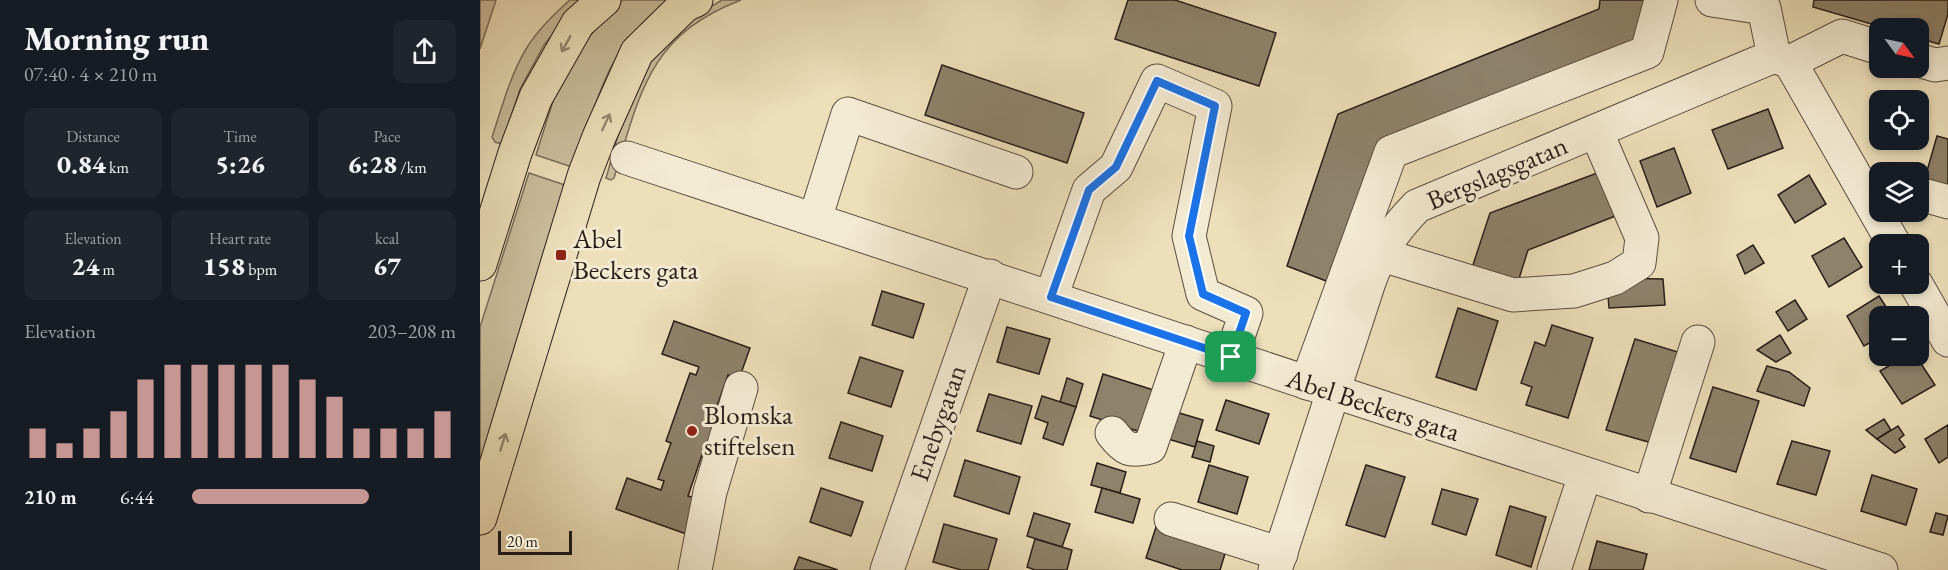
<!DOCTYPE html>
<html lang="en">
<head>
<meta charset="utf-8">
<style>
  body { margin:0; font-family:"EB Garamond",serif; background:#20242c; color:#f1f3f6; height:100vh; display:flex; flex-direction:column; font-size:22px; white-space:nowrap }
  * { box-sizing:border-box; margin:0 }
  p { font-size:20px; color:#9ea1a6 }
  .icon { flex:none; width:33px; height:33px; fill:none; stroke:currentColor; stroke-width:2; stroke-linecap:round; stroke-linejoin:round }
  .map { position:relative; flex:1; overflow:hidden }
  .drawer { display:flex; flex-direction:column; background:#171b24; width:480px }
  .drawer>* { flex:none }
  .needle { width:39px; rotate:123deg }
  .tools { position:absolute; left:1389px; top:18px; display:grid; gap:12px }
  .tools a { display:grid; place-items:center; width:60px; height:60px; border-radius:12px; background:#171b24; box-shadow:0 3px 9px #0003; font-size:30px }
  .scale { position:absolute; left:18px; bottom:15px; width:74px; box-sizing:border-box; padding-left:6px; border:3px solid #291e16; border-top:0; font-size:16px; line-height:21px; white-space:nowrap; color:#291e16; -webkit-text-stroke:4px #f3ead2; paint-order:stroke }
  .pin { position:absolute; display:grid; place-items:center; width:51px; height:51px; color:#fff; margin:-26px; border-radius:12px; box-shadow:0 3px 9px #0006 }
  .round { display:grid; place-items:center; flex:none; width:63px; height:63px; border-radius:12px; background:#20242c }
  .head { display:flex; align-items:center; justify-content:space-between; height:102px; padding:0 24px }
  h1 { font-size:33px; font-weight:800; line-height:45px }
  .figures { display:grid; grid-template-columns:repeat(3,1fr); gap:9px; height:102px; padding:6px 24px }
  .figures div { display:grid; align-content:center; border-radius:12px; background:#20242c; text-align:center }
  .figures b { font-size:26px; font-weight:800 }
  .figures small { font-size:16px; font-weight:400 }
  .figures p { font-size:16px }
  .chart { height:168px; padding:12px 24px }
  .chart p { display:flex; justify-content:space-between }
  .chart svg { width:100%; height:108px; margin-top:6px; stroke:#c59692; stroke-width:6 }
  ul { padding:0 24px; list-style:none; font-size:20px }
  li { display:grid; grid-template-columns:96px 72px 1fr; align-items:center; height:45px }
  li i { height:15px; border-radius:8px; background:#c59692 }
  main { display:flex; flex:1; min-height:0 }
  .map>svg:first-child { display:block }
  .green { fill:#cbbe9e; stroke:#7a6e5a; stroke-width:1.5 }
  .building { fill:#8e826b; stroke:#291e16; stroke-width:1.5 }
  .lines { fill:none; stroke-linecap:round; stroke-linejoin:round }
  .minor-casing { stroke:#5a4e3f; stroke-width:35 }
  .major-casing { stroke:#291e16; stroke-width:35 }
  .minor { stroke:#f3ead2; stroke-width:33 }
  .major { stroke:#ecdfba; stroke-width:33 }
  .oneway { stroke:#948870 }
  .route-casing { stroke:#fff; stroke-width:12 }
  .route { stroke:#1a73e8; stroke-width:8 }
  .poi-dot { fill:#8f2418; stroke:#f3ead2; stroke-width:2 }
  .labels { text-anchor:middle; stroke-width:6; stroke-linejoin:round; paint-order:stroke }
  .street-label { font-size:27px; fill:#291e16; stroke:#f3ead2 }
  .poi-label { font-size:27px; fill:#291e16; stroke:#f3ead2; text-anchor:start }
</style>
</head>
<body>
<main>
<section class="drawer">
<div class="head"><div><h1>Morning run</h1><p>07:40 · 4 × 210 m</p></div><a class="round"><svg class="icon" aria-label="share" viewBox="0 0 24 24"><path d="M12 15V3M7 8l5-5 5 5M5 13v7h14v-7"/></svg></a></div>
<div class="figures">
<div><p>Distance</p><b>0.84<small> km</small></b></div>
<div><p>Time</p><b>5:26</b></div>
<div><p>Pace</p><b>6:28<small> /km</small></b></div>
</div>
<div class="figures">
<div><p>Elevation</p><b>24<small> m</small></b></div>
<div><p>Heart rate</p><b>158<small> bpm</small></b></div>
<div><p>kcal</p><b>67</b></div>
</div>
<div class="chart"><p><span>Elevation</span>203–208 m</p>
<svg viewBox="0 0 160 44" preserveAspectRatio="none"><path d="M5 44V32M15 44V38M25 44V32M35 44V25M45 44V12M55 44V6M65 44V6M75 44V6M85 44V6M95 44V6M105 44V12M115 44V19M125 44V32M135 44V32M145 44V32M155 44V25"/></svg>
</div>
<ul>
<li><b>210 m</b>6:44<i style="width:67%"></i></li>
</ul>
</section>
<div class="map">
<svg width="1468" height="570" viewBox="0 0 1468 570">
  <rect width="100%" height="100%" fill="#ecdfba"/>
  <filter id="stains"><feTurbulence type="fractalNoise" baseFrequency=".00333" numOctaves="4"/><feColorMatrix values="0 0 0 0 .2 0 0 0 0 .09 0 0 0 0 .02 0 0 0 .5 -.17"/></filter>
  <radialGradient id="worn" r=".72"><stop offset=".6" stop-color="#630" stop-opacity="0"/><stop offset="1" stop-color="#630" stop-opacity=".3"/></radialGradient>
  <g class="green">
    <path d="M0 0H16L0 49Z"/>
    <path d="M90 0H100L64 45 40 89 22 144 15 142 12 137C22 107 30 76 46 49 57 31 74 14 90 0Z"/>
    <path d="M143 0H188C166 18 144 42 131 67 115 99 106 134 95 168L56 155 73 101 104 44 127 14Z"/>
    <path d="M242 0H261C169 35 160 93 134 178L131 180 126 178C137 140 150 82 176 52 193 32 219 13 242 0Z"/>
    <path d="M49 173 88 186 0 463V327Z"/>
  </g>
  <g class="building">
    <path d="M648 0H695L796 33 779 86 635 39Z"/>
    <path d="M1120 0H1167L1158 47 901 148 854 284 807 266 858 114 1119 9Z"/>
    <path d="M1334 0H1468V14L1459 44 1438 38V28H1405L1333 7Z"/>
    <path d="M462 65 604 113 587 163 445 115Z"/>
    <path d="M1288 109 1303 148 1248 169 1232 130Z"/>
    <path d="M1457 136 1468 139V192L1443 185Z"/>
    <path d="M1194 148 1211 193 1177 207 1160 161Z"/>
    <path d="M1120 172 1138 215 1048 250 1037 285 991 271 1010 213Z"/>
    <path d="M1329 175 1346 204 1315 223 1298 195Z"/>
    <path d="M1364 238 1382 267 1349 287 1332 256Z"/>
    <path d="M1273 245 1284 263 1265 274 1257 255Z"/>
    <path d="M1135 278 1183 279 1185 305 1129 308 1127 283Z"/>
    <path d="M402 291 444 304 433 338 392 325Z"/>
    <path d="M1399 296 1412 316H1400V337L1384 346 1367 316Z"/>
    <path d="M1315 300 1327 319 1308 331 1296 312Z"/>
    <path d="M978 308 1018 321 996 390 956 377Z"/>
    <path d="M194 321 270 348 259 379 248 375 232 420 238 421 227 453 223 452 208 496 221 500 209 535 136 509 147 478 181 490 184 481 178 479 191 443 186 441 210 373 216 375 219 367 182 354Z"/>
    <path d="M1072 325 1113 338 1088 418 1046 405 1052 387 1041 383 1055 342 1065 346Z"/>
    <path d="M527 327 570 339 559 374 517 362Z"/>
    <path d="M1300 335 1311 353 1296 362 1277 350Z"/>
    <path d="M1155 339 1201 353 1172 443 1126 430Z"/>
    <path d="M1426 356H1436L1455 385 1422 404 1400 371Z"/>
    <path d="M380 357 423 371 411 407 368 393Z"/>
    <path d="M1287 366 1309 372 1330 388 1324 406 1277 391Z"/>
    <path d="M623 374 683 393 670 435 610 416Z"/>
    <path d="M587 378 603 384 596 407 580 402Z"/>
    <path d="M1233 387 1279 401 1256 472 1210 458Z"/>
    <path d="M509 394 552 406 541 444 497 431Z"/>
    <path d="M562 396 596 407 583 445 563 438 568 423 555 418Z"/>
    <path d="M746 400 789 414 779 444 736 430Z"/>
    <path d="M696 412 723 420 715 447 688 439Z"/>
    <path d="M1404 419 1411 430 1397 439 1386 430Z"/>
    <path d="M361 422 403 436 392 471 349 458Z"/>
    <path d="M1468 425V457L1459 463 1445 439Z"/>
    <path d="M1418 426 1424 435 1419 439 1425 447 1415 453 1397 439Z"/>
    <path d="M717 441 734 446 730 462 712 457Z"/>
    <path d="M1312 441 1350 451 1336 495 1297 484Z"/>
    <path d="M485 460 540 477 529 514 474 496Z"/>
    <path d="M617 463 646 472 640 493 611 485Z"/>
    <path d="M729 465 768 477 757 514 718 502Z"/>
    <path d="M886 465 925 477 905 537 866 525Z"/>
    <path d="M1392 475 1437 489 1426 525 1381 511Z"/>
    <path d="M341 488 383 502 371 536 330 522Z"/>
    <path d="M622 488 660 499 653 523 615 512Z"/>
    <path d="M962 489 998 499 986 535 952 524Z"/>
    <path d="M1030 506 1066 517 1051 567 1016 555Z"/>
    <path d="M554 513 590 524 582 547 547 536Z"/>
    <path d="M1456 513 1468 516 1463 535 1450 532Z"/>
    <path d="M678 521 748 544 740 570H702L666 558Z"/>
    <path d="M464 524 517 539 508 570H481L453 562Z"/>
    <path d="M555 539 592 550 587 570H555L547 567Z"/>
    <path d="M1117 541 1167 554 1163 570H1109Z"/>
    <path d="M319 557 358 570H314Z"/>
  </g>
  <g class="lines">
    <defs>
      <g id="minor">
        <path d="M1232 0 1284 8 1294 56"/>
        <path d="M1294 56 1310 62 1414 244"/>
        <path d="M1438 60 1455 65 1468 63"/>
        <path d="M1310 62 1362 36 1400 48"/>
        <path d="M147 158C565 294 982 436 1401 570"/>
        <path d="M1438 200 1447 196 1468 202"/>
        <path d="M335 219 368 114 536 172"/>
        <path d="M899 254 1033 295 1094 291 1135 278 1159 263 1162 238 1116 131"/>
        <path d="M1436 284 1468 340"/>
        <path d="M571 297 609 190 636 167 677 81 735 106 709 236 723 294 766 313 751 357"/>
        <path d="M827 383 911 152 1167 52 1181 0"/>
        <path d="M632 433C645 450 650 452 670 447L706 342"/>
        <path d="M1169 496 1218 342"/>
        <path d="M691 519 801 554"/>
        <path d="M215 570 230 492 261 388"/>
        <path d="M407 570 510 276"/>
        <path d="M795 570 889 282C901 249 912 232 937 206L1294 56"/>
        <path d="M1074 570 1105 475"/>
      </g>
      <g id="major">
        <path d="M0 264 35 153 56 97 98 23 124 0"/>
        <path d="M0 518 104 176 119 137 157 52 205 5 216 0"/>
      </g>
    </defs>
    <use href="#minor" class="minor-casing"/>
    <use href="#major" class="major-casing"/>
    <use href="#minor" class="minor"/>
    <use href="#major" class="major"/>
  </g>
  <defs><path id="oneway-shaft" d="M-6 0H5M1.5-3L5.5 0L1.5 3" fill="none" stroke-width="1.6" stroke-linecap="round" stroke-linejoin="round" transform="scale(1.5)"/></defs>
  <g class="oneway">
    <use href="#oneway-shaft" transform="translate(86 44) rotate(119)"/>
    <use href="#oneway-shaft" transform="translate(126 122) rotate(-65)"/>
    <use href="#oneway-shaft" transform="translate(23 442) rotate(-73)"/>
  </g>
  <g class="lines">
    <defs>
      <path id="route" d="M677 81 735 106 709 236 723 294 766 313 751 357 571 297 609 190 636 167Z"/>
    </defs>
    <use href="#route" class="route-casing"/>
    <use href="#route" class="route"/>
  </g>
  <g class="poi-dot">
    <rect x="75" y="249" width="12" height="12" rx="3"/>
    <circle cx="212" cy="431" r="6"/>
  </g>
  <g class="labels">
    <g class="street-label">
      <text transform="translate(1017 173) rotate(-23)" y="9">Bergslagsgatan</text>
      <text transform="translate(893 405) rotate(18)" y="9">Abel Beckers gata</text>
      <text transform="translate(458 423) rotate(-71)" y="9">Enebygatan</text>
    </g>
    <g class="poi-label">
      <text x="93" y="248">Abel<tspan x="93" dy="31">Beckers gata</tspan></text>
      <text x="224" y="424">Blomska<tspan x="224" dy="31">stiftelsen</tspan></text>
    </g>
  </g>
  <rect width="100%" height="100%" filter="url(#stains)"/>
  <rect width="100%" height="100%" fill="url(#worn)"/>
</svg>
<div class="tools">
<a><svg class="needle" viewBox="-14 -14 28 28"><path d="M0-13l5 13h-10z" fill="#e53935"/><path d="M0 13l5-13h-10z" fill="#9ea1a6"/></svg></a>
<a><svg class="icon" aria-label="locate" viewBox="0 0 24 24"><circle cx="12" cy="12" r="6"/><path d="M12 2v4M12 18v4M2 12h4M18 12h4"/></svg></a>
<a><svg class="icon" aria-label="layers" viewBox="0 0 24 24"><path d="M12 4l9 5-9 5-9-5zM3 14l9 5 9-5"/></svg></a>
<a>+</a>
<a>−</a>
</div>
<div class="scale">20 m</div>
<div class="pin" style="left:751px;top:357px;background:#1e9e55"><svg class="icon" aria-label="arrive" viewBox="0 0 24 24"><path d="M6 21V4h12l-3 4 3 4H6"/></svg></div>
</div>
</main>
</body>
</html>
